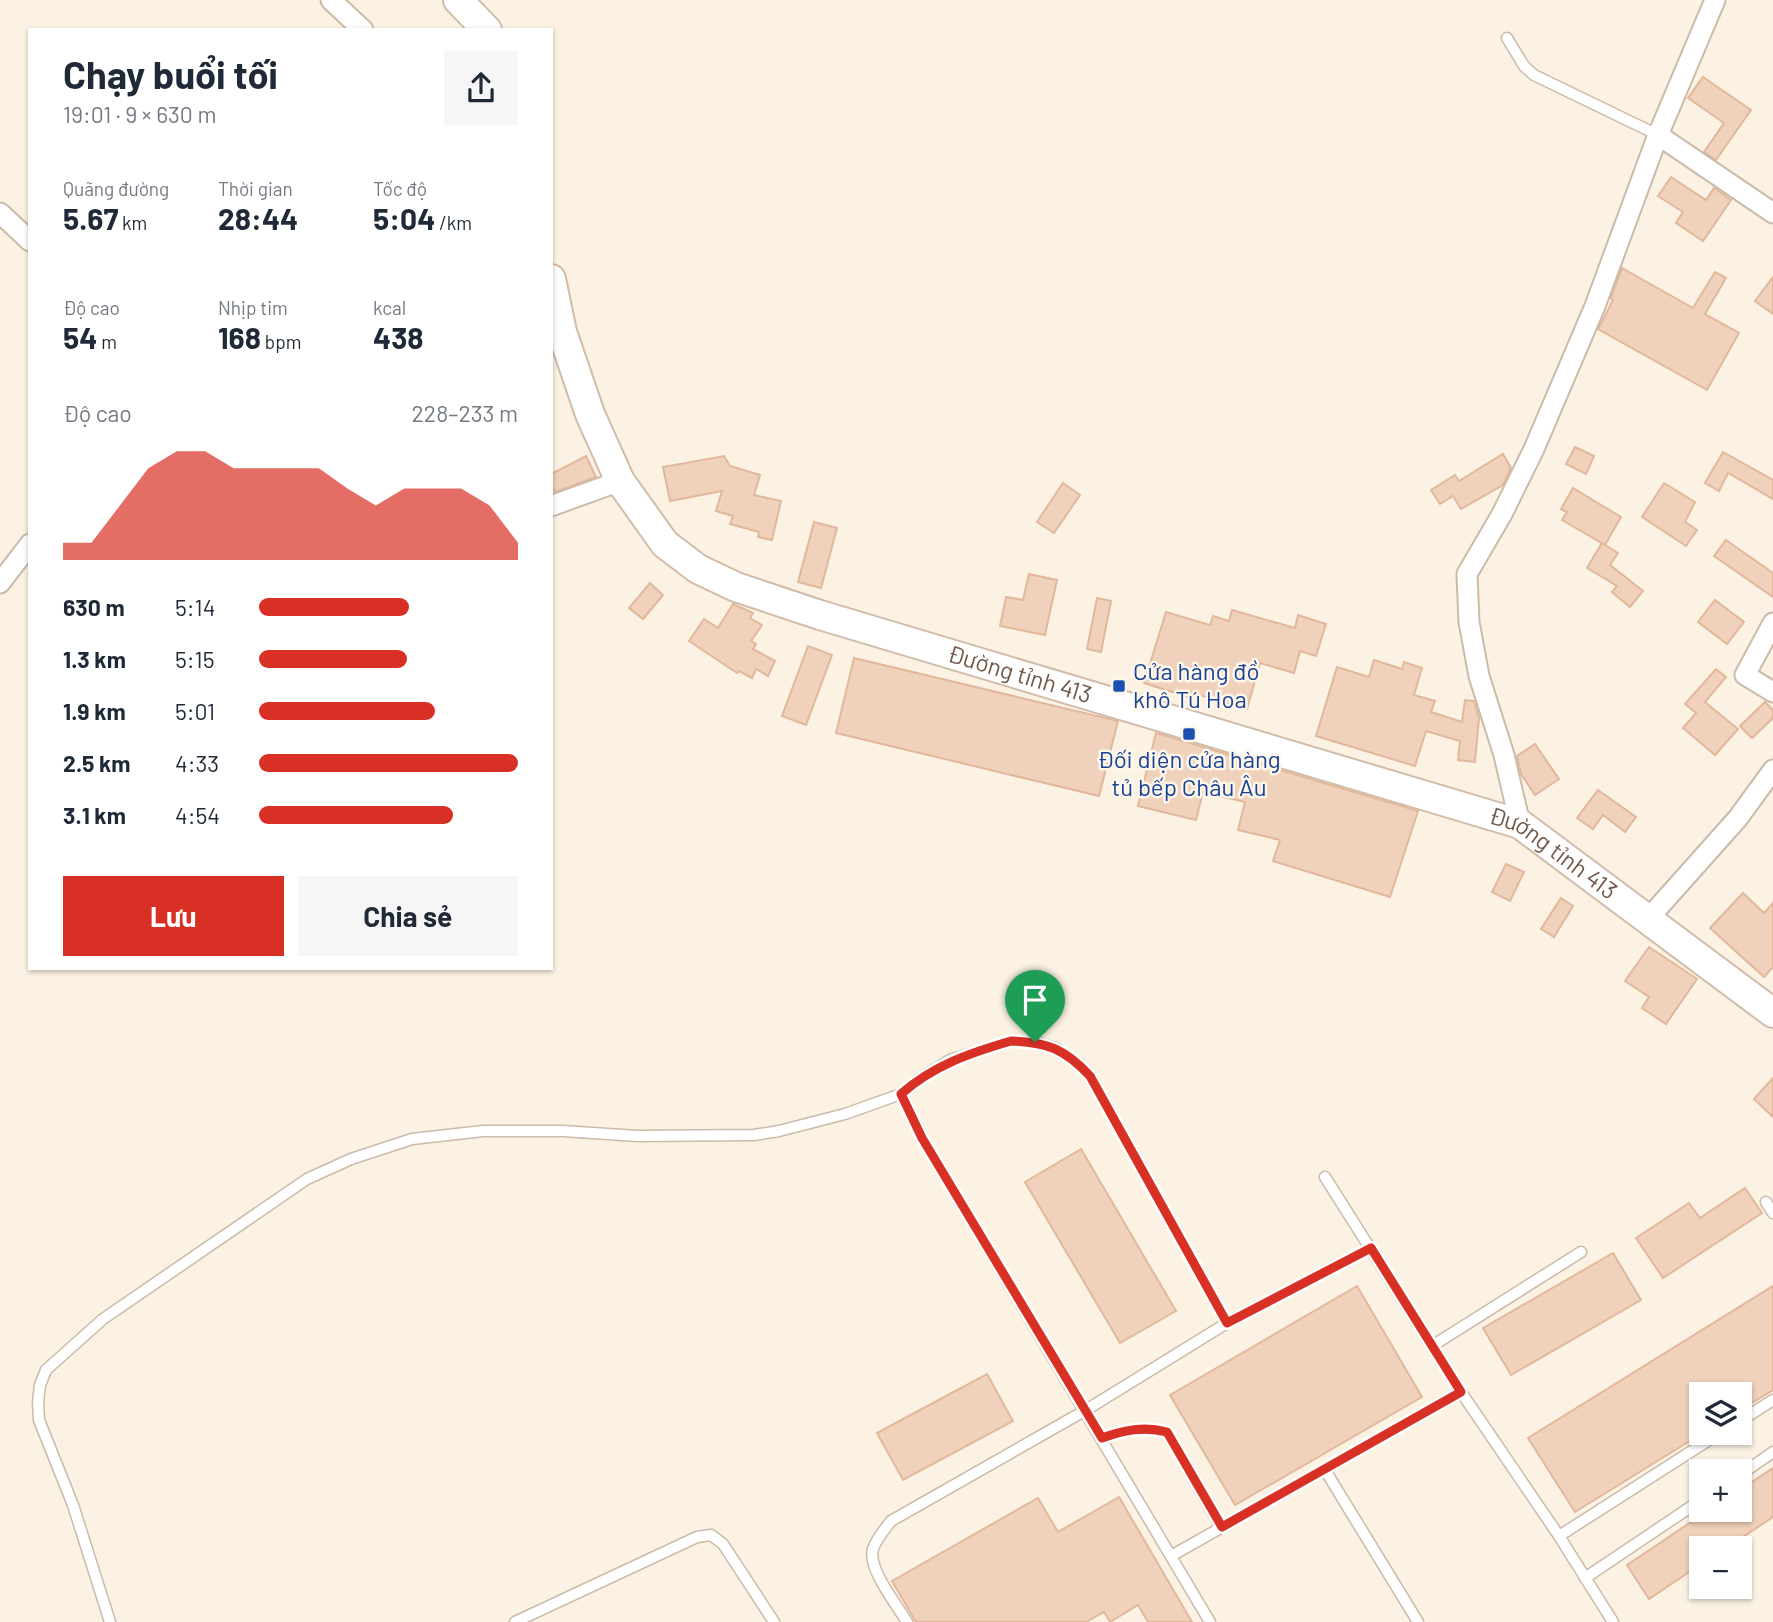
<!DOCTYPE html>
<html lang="vi">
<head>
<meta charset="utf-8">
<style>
  body { margin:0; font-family:Barlow,sans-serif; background:#f6f6f7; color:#1f2937; height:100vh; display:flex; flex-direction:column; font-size:26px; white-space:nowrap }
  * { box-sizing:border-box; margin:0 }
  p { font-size:23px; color:#747a83 }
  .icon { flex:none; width:38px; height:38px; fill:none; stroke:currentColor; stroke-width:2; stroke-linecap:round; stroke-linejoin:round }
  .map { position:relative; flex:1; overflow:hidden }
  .drawer { position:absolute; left:28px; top:28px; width:525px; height:942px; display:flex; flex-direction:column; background:#fff; border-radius:0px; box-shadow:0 2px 5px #0004 }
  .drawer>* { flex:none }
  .buttons { position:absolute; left:1689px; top:1382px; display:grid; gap:14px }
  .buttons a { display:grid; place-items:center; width:63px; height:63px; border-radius:0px; background:#fff; box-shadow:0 2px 5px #0004; font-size:35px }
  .pin { position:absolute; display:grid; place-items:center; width:60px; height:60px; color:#fff; margin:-72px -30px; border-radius:50% 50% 50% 0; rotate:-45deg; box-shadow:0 0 7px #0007 }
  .pin .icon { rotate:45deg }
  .round { display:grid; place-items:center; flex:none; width:74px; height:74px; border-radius:0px; background:#f6f6f7 }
  .headline { display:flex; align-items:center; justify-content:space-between; height:119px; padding:0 35px }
  h1 { font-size:38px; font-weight:700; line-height:52px }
  .metrics { display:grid; grid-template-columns:repeat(3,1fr); gap:10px; height:119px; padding:7px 35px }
  .metrics div { display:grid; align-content:center }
  .metrics b { font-size:30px; font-weight:700 }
  .metrics small { font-size:19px; font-weight:400 }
  .metrics p { font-size:19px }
  .chart { height:196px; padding:14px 35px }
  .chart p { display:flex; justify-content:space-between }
  .chart svg { width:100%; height:126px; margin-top:7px; fill:#d93025; opacity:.7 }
  .action { display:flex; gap:14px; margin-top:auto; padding:14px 35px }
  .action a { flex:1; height:80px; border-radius:0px; background:#d93025; color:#fff; font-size:28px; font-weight:700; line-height:80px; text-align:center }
  .action a+a { background:#f6f6f7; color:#1f2937 }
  ul { padding:0 35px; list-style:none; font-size:23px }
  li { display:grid; grid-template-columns:112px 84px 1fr; align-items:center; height:52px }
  li i { height:18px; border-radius:9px; background:#d93025 }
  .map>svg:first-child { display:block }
  .building { fill:#f0d1bb; stroke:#e2b89c; stroke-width:2 }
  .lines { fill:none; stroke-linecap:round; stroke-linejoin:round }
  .lane-casing { stroke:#ccbaaa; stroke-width:13 }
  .street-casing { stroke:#ccbaaa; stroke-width:23 }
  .secondary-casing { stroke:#d1bcaa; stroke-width:32 }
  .lane { stroke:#fff; stroke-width:10 }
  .street { stroke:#fff; stroke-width:19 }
  .secondary { stroke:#fff; stroke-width:28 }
  .route-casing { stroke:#fff; stroke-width:14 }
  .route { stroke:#d93025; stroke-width:9 }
  .transit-dot { fill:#1a4fb4; stroke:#fef6e9; stroke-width:2.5 }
  .labels { text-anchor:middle; stroke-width:5; stroke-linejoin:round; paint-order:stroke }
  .transit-label { font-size:24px; fill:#164399; stroke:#fef6e9; text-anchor:start }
  .street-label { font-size:24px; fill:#72594a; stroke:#fef6e9 }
</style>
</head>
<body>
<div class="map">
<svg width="1773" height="1622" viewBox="0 0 1773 1622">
  <rect width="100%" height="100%" fill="#fbf2e3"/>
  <g class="building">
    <path d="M1703 77 1751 110 1716 160 1704 152 1724 123 1688 98Z"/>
    <path d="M1671 177 1706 200 1714 188 1731 200 1703 241 1676 223 1683 212 1658 196Z"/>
    <path d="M1622 268 1693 308 1715 272 1726 278 1705 314 1739 333 1707 390 1598 329 1613 300 1611 298Z"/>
    <path d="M1773 277V314L1755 301Z"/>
    <path d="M1575 447 1594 456 1586 474 1566 464Z"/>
    <path d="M1723 452 1773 480V499L1728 473 1719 491 1705 483Z"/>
    <path d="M1503 454 1511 468 1503 485 1461 509 1453 496 1440 504 1431 490 1455 475 1459 481Z"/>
    <path d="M586 456 596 477 555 492 551 484V474Z"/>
    <path d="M724 456 730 466 760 475 754 495 781 501 772 540 758 537 759 532 730 524 733 516 716 511 722 491 670 501 663 467Z"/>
    <path d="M1063 483 1080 495 1054 533 1037 522Z"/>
    <path d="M1664 483 1695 502 1685 522 1697 530 1686 546 1642 517Z"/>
    <path d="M1573 488 1621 517 1605 545 1562 520 1567 512 1561 509Z"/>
    <path d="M814 522 837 528 821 588 798 582Z"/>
    <path d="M1726 540 1773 573V597L1714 556Z"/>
    <path d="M1602 543 1618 553 1610 565 1643 591 1630 607 1612 592 1617 586 1587 568Z"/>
    <path d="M1029 574 1057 580 1045 635 1000 626 1006 597 1023 600Z"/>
    <path d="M650 583 663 595 643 619 629 608Z"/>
    <path d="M1097 598 1111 601 1101 652 1087 649Z"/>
    <path d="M1715 600 1744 622 1727 644 1698 622Z"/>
    <path d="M733 604 753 613 750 618 762 625 751 641 756 644 753 649 775 661 768 676 756 669 752 678 739 671 737 673 689 641 704 619 718 628Z"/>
    <path d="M1232 610 1295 628 1298 615 1326 624 1316 656 1300 651 1294 673 1260 663 1247 709 1189 692 1188 697 1144 683 1166 612 1210 625 1213 616 1229 621Z"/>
    <path d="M808 646 832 655 806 725 782 716Z"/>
    <path d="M854 658 1118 721 1099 796 836 733Z"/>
    <path d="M1374 660 1402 669 1404 662 1422 668 1414 695 1435 701 1431 712 1462 722 1465 700 1474 701 1479 718 1475 762 1458 760 1460 741 1426 731 1415 766 1316 736 1337 667 1369 677Z"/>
    <path d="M1716 669 1726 677 1705 702 1738 729 1715 755 1683 728 1696 713 1685 704Z"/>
    <path d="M1765 702 1773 710V718L1752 738 1740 726Z"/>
    <path d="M1156 733 1418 811 1390 897 1273 861 1280 840 1238 830 1245 802 1203 792 1196 820 1138 806Z"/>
    <path d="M1535 744 1559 779 1535 795 1521 774 1517 756Z"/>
    <path d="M1598 790 1636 817 1625 832 1603 815 1593 829 1577 818Z"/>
    <path d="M1506 864 1524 872 1510 901 1492 892Z"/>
    <path d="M1743 893 1764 913 1773 903V967L1764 977 1710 928Z"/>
    <path d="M1561 898 1573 906 1554 937 1541 929Z"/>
    <path d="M1649 947 1697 979 1666 1024 1642 1008 1649 997 1625 981Z"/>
    <path d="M1773 1078V1117L1754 1099Z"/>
    <path d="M1081 1149 1176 1311 1120 1343 1025 1182Z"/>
    <path d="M1745 1188 1762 1213 1663 1278 1636 1238 1689 1203 1700 1218Z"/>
    <path d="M1613 1253 1641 1300 1511 1375 1483 1328Z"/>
    <path d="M1357 1286 1422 1397 1235 1505 1170 1395Z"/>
    <path d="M1773 1286V1390L1740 1410V1395H1701V1434L1575 1512 1528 1438Z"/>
    <path d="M987 1374 1013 1421 903 1480 877 1433Z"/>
    <path d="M1773 1468V1517L1725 1549H1701V1564L1649 1599 1627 1565 1709 1510H1740V1490Z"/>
    <path d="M1119 1497 1192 1622H1148L1138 1605 1110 1622 1104 1612 1086 1622H916L892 1581 1038 1498 1058 1532Z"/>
  </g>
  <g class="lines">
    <defs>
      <g id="lane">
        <path d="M1507 38 1524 66 1534 75 1658 135"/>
        <path d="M901 1094 922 1138 1210 1622"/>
        <path d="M1325 1177 1461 1392 1559 1536 1613 1622"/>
        <path d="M1766 1202 1773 1213"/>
        <path d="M1432 1346 1581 1252"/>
        <path d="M1740 1421 1773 1400"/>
        <path d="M1102 1438C1124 1430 1144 1426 1167 1432L1221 1527"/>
        <path d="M1325 1470 1418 1622"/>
        <path d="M1740 1475 1773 1452"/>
        <path d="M1559 1536 1720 1433"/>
        <path d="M1171 1556 1461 1392"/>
        <path d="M1585 1578 1701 1500"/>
        <path d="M110 1622 73 1505 39 1420 38 1402 40 1385 46 1370 103 1319 307 1179 351 1159 412 1139 483 1131H563L637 1136 754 1135 779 1131 845 1114 901 1094 919 1079 950 1060 1011 1041 1035 1042 1056 1048 1079 1064 1090 1076 1227 1323"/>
        <path d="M515 1622 697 1537 711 1535 723 1544 774 1622"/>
        <path d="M907 1622C897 1605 867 1568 873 1549 876 1539 885 1529 891 1521L1086 1410 1227 1323 1371 1248"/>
      </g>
      <g id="street">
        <path d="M331 0 363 30"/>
        <path d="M1658 135 1773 213"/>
        <path d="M0 213 30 241"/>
        <path d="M551 506 620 481"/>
        <path d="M0 583 30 544"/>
        <path d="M1773 623 1745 675 1773 692"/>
        <path d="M1520 824 1504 755 1479 676 1469 622 1467 574 1502 514 1534 449 1595 306 1658 135 1715 0"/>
        <path d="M1648 919 1738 818 1773 770"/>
      </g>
      <g id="secondary">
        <path d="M458 0 487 30"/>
        <path id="s1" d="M551 279 562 332 590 414 620 481 665 544 698 569 736 587 820 615 1520 824 1773 1013"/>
      </g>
    </defs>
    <use href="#lane" class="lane-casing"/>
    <use href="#street" class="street-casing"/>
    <use href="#secondary" class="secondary-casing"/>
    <use href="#lane" class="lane"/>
    <use href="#street" class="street"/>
    <use href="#secondary" class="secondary"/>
  </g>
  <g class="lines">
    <defs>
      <path id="route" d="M1011 1041C1047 1042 1065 1049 1090 1076L1227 1323 1371 1248 1461 1392 1222 1527 1167 1432C1144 1426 1124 1430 1102 1438L922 1138 901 1094C934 1065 970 1053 1011 1041Z"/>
    </defs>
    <use href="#route" class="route-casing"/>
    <use href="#route" class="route"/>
  </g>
  <g class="transit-dot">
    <rect x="1112" y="679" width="14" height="14" rx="3.5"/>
    <rect x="1182" y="727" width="14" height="14" rx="3.5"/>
  </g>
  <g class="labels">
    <g class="transit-label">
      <text x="1133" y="680">Cửa hàng đồ<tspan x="1133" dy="28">khô Tú Hoa</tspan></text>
      <text x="1189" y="768" text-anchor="middle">Đối diện cửa hàng<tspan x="1189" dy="28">tủ bếp Châu Âu</tspan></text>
    </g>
    <g class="street-label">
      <text dy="8" stroke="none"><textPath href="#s1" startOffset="672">Đường tỉnh 413</textPath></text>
      <text dy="8" stroke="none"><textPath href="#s1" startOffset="1237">Đường tỉnh 413</textPath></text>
    </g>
  </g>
</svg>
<div class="buttons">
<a><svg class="icon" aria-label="layers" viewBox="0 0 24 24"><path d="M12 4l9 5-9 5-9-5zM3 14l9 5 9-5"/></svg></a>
<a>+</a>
<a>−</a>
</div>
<div class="pin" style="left:1035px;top:1042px;background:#1e9e55"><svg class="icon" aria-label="arrive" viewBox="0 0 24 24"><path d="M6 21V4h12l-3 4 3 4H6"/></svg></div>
<section class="drawer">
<div class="headline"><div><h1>Chạy buổi tối</h1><p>19:01 · 9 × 630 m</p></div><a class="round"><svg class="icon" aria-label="share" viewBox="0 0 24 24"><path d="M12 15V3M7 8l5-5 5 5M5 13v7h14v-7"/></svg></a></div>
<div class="metrics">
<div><p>Quãng đường</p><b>5.67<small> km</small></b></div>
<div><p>Thời gian</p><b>28:44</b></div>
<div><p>Tốc độ</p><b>5:04<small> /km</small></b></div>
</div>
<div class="metrics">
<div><p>Độ cao</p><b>54<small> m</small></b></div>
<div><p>Nhịp tim</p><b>168<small> bpm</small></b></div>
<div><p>kcal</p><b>438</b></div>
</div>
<div class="chart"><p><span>Độ cao</span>228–233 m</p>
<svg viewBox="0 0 160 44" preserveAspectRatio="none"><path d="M0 44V38L10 38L20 25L30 12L40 6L50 6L60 12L70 12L80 12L90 12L100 19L110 25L120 19L130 19L140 19L150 25L160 38V44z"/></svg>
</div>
<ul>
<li><b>630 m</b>5:14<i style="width:58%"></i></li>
<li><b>1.3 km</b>5:15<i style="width:57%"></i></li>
<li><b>1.9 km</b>5:01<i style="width:68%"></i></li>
<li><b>2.5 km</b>4:33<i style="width:100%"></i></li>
<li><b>3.1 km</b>4:54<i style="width:75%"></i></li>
</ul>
<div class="action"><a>Lưu</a><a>Chia sẻ</a></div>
</section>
</div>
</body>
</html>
